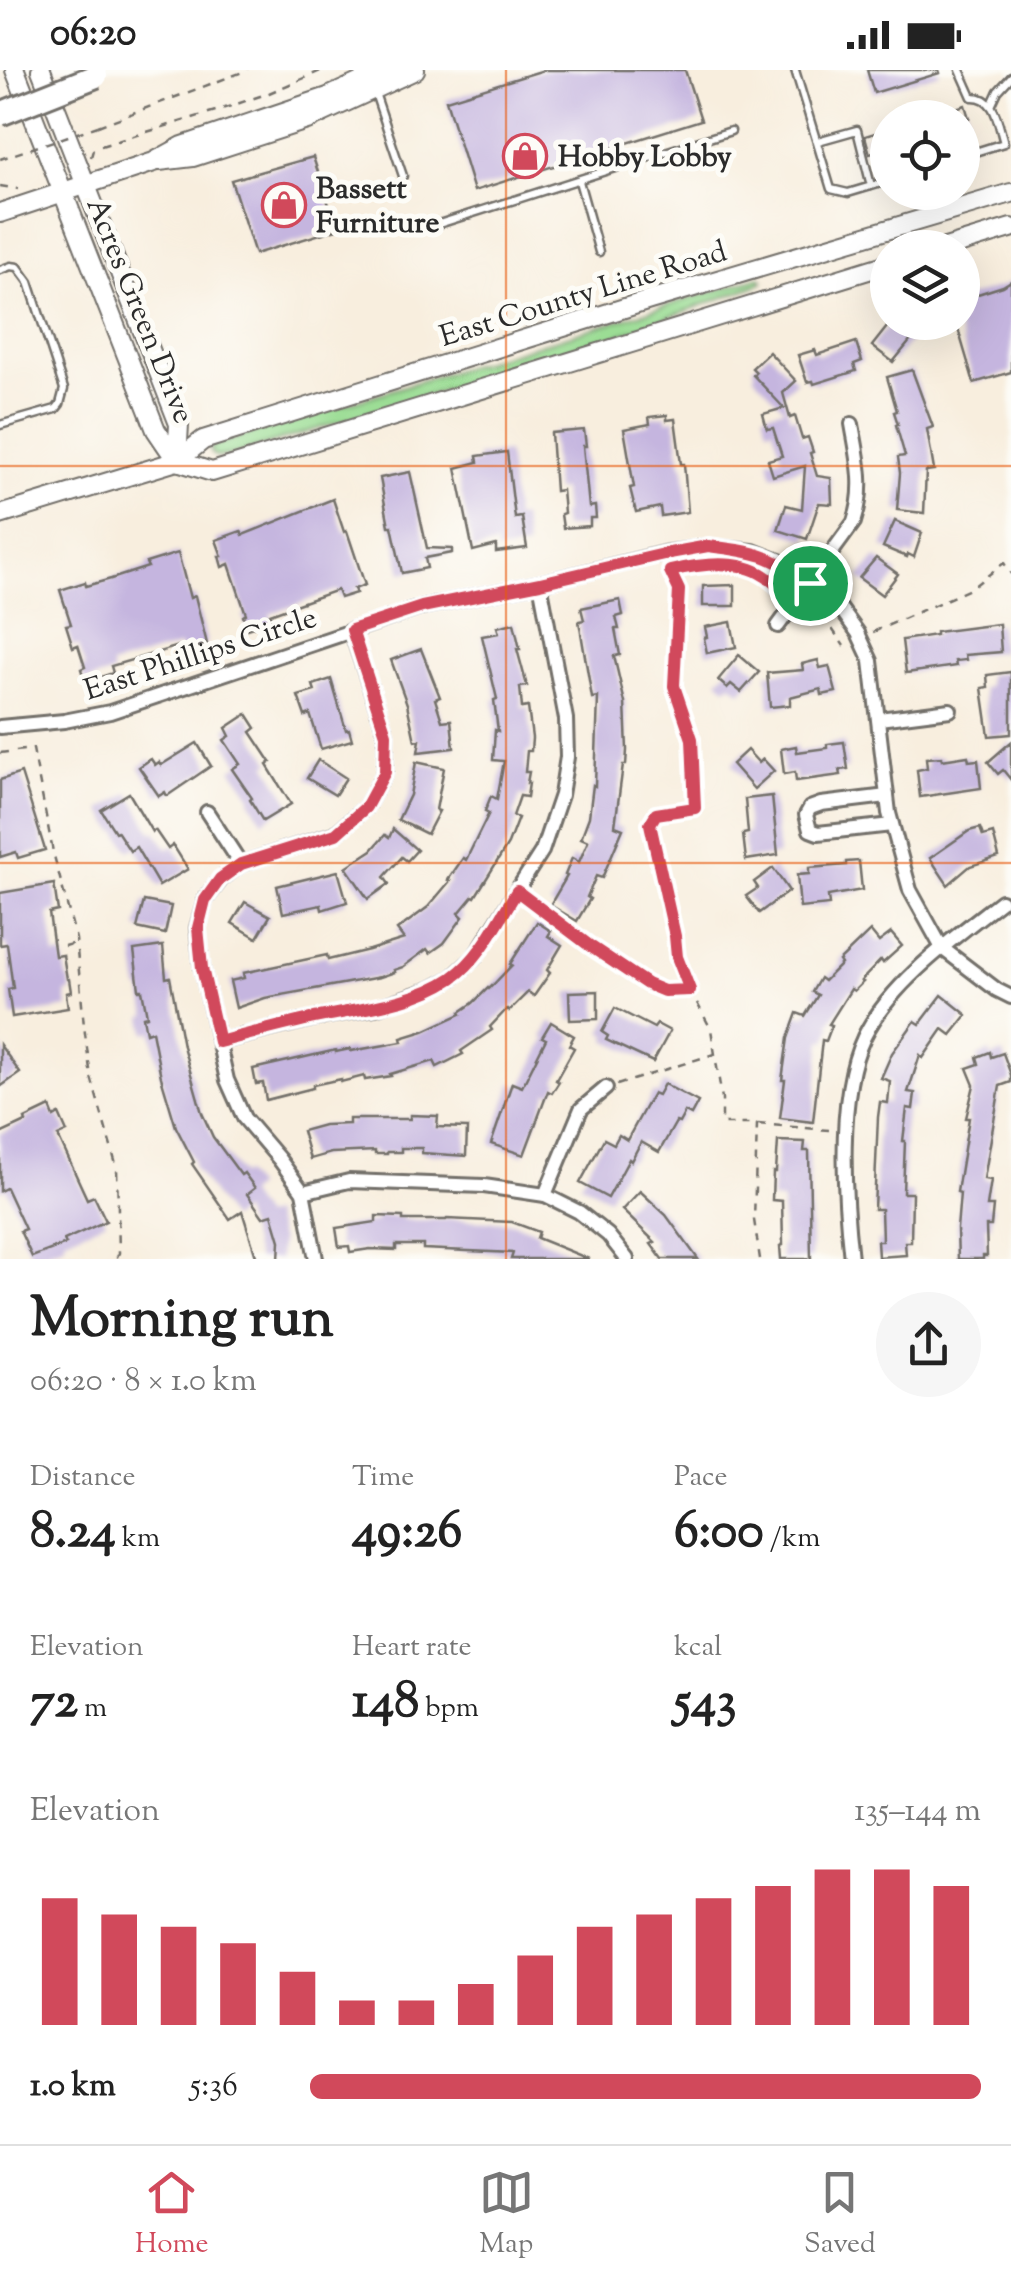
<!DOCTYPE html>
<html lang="en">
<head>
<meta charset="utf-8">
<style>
  body { margin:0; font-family:"Sorts Mill Goudy",serif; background:#f6f6f6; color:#222; height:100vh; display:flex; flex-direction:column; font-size:38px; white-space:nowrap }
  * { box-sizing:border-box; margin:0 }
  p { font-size:32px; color:#767676 }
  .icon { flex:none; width:55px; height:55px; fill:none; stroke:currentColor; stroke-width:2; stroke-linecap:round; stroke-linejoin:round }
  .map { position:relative; height:1189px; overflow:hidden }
  .details { display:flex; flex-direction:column; background:#fff; flex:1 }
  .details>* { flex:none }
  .tools { position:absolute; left:870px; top:30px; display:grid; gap:20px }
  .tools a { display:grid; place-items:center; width:110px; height:110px; border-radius:50%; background:#fff; box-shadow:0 10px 40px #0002; font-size:50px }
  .pin { position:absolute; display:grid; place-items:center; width:85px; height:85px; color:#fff; margin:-42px; border:5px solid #fff; border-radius:50%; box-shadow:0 2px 10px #0007 }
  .round { display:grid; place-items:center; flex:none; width:105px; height:105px; border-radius:52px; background:#f6f6f6 }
  .overview { display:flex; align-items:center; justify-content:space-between; height:170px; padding:0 30px }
  h1 { font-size:55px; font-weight:700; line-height:75px }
  .stats { display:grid; grid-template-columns:repeat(3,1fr); gap:15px; height:170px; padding:10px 30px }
  .stats div { display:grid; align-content:center }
  .stats b { font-size:50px; font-weight:700 }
  .stats small { font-size:28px; font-weight:400 }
  .stats p { font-size:28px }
  .chart { height:280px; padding:20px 30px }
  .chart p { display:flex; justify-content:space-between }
  .chart svg { width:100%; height:180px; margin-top:10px; stroke:#d1495b; stroke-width:6 }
  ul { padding:0 30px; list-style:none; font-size:32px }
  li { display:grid; grid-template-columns:160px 120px 1fr; align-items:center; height:75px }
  li i { height:25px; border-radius:12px; background:#d1495b }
  .status { display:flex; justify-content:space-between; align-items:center; height:70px; padding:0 50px; background:#fff; direction:ltr }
  .status svg { height:28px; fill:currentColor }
  .dock { display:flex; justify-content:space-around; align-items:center; height:140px; border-top:2px solid #e0e0e0; background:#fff; font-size:28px; color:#767676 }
  .dock a { display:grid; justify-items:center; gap:5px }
  .dock .on { color:#d1495b }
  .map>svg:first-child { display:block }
  .green { fill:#9bdd94; stroke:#638460; stroke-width:2.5 }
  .building { fill:#c5b5df }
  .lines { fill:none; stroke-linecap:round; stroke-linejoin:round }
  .lane-casing { stroke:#736f6a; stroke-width:11 }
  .street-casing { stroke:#736f6a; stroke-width:18 }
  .secondary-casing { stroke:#736f6a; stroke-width:22 }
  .path { stroke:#736f6a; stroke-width:2.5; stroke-dasharray:8 8; stroke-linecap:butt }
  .lane { stroke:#fff; stroke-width:6 }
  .street { stroke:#fff; stroke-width:12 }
  .secondary { stroke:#fff; stroke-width:18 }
  .highway-bridge-casing { stroke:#736f6a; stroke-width:28; stroke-linecap:butt }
  .path-bridge { stroke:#736f6a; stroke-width:2.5; stroke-dasharray:8 8; stroke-linecap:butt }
  .highway-bridge { stroke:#fff; stroke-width:22 }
  .route-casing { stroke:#fff; stroke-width:20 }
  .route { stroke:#d1495b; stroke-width:12 }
  .grid { fill:none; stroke:#e8590c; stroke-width:2.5; stroke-opacity:0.55 }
  .labels { text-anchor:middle; stroke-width:10; stroke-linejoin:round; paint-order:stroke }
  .poi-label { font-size:30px; font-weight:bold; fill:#2b2b2b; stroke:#fdfcf7; text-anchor:start }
  .street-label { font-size:30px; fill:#2b2b2b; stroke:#fdfcf7 }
</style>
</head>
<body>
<div class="status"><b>06:20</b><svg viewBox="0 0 49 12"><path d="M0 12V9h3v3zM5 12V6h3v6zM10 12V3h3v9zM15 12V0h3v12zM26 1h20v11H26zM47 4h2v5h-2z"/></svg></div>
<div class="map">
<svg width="1011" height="1189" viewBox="0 0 1011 1189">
  <rect width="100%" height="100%" fill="#fdfcf7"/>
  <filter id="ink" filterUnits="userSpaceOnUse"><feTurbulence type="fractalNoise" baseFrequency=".01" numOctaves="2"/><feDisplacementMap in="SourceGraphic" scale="20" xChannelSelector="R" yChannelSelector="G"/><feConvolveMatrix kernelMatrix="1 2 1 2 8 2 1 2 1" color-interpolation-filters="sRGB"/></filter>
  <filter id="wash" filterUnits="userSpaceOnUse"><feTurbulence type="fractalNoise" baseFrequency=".0048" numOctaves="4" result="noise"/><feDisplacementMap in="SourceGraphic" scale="40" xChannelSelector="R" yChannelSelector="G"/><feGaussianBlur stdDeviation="2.25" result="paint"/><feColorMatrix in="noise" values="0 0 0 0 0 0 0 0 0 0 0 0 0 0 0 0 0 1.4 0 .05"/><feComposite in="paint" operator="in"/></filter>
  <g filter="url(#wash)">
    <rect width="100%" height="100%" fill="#f8eede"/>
    <path class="green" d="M760 207 761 211 764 210 757 215 596 274 239 383 220 387 213 385 210 381 211 376 287 352Z"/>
    <g id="blocks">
      <g class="building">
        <path d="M544 0H685L701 50 474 121 446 30Z"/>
        <path d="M867 0H939L940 3 874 23Z"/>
        <path d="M965 35 969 48H934L933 45Z"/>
        <path d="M888 59V78L870 84 865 66Z"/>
        <path d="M313 87 337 159 255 184 231 110Z"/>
        <path d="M1011 211V302L974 313 956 252H962V229L1003 216Z"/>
        <path d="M891 252 902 260 900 262 911 270 893 292 872 276Z"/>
        <path d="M856 272 862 291 854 294 856 301 814 314 813 311 807 312 798 285 815 280 817 285Z"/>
        <path d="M769 282 796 311 783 323 790 348 795 346 802 369 808 367 813 382 810 383 817 406 831 408 832 434 819 433 807 469 778 460 786 435 802 439 805 396 773 406 768 390 782 386 773 358 767 359 763 344 784 338 753 305 756 302 752 298Z"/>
        <path d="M912 300 933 357 927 359 934 400 926 401 924 443 897 440 900 403 898 387 905 386 896 355 898 354 894 342 897 341 887 307Z"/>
        <path d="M667 345V350L675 349 681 394H684L688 442 661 446 660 437 636 442 630 418 634 417 624 359 650 354 649 347Z"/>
        <path d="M584 360 586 376H583L589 437 595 436 596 448H590V456L563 458 561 444 564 443 562 420 555 421 551 363Z"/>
        <path d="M507 382 515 448 522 447 527 478 496 482V475L473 481 456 398 478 392 477 386Z"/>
        <path d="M410 402 427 478 452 479V483L425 488 427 498 402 503 392 456H389L380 408Z"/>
        <path d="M333 429 344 462 347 461 365 515 354 519 356 523 340 528 337 520 295 535 270 544 272 551 247 559 243 546 246 544 229 494 222 497 219 486H222L216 470 241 461 243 465Z"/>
        <path d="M895 451 922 463 914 487 908 484 907 487 883 477Z"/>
        <path d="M178 483 190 528 195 526 207 574 181 582 179 576 111 596 113 603 85 612 81 599 85 597 78 575 73 577 66 555 71 554 60 520 85 512 86 516 111 509 148 497 146 493Z"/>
        <path d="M876 488 898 504 882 525 859 508Z"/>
        <path d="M735 515V536H703V516Z"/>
        <path d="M620 530 623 545 616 547 619 559H615L620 585 614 586 625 633 627 680 626 695H623L615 756 623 759 602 808 596 806 587 827 590 829 577 851 550 835 567 806 565 805 572 788 579 792 588 771 581 768 589 747 593 715 595 716 598 627 592 628 579 551 584 550 581 538Z"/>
        <path d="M731 552 736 577 707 583 704 568 707 567 705 557Z"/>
        <path d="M514 553 520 579H517L527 616 520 617 522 638 528 637 532 668 531 681H527L525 702H529L527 713H529L527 727 520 726 513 746 518 748 508 774 475 827 473 826 459 843 463 847 444 873 430 883 427 879 403 897 394 900 395 902 380 907 265 928 236 938 230 911 244 908 243 903 327 885 328 890 369 880 404 869 397 860 428 837 450 811 448 810 463 788 466 790 489 743 485 741 491 726 497 729 504 691 493 690 495 660 498 661 494 630 497 629 482 566 499 563 497 557Z"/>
        <path d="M999 554 1001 582 965 585 966 590 955 591 956 596 906 603 902 570 936 565V562Z"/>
        <path d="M421 579 440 627 435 629 442 651 451 650 454 678 418 682 420 670 415 671 407 634 391 590Z"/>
        <path d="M739 585 759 602 741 622 731 614 727 618 718 610Z"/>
        <path d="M818 590 820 598 829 596 836 622 822 625 821 619 790 627V635L770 637 767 603 803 600 802 594Z"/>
        <path d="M1011 602V664L989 666 982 618 988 617 987 605Z"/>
        <path d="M331 609 346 660 349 659 352 670 321 679 310 644 305 646 298 626 315 621 313 615Z"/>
        <path d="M247 644 256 658 251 662 271 692 267 695 291 734 263 751 250 730 252 728 232 699 240 694 224 670 230 666 226 658Z"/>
        <path d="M844 672 848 699 840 700 841 705 796 711 795 702 784 704 781 679 796 676 797 682 827 678V674Z"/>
        <path d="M1011 672V710L1003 700 998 704 988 692Z"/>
        <path d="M197 673 211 696 167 726 165 722 159 726 139 697 151 689 155 695 159 692 161 695Z"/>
        <path d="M747 680 759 693 763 689 774 701 754 719 732 694Z"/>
        <path d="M968 686 969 691 978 690 981 718 920 727 917 700 927 698 926 688 942 687V690Z"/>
        <path d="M318 690 346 708 335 725 307 708Z"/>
        <path d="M416 692 444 698 436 740 439 741 427 764 398 750 410 725Z"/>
        <path d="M21 703 45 780 18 788 16 782 0 787V710Z"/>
        <path d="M129 723 152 762 155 760 168 779 173 775 188 799 159 816 136 777 130 781 117 761 115 762 101 740Z"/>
        <path d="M772 726 778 785 746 790 743 764 748 763 745 729Z"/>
        <path d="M980 758 983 766 993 763 999 787 970 796 948 815 930 788 969 761Z"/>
        <path d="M393 759 417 780 407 791 402 787 384 807 389 814 368 829 346 797 372 780 385 765 389 768Z"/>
        <path d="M859 791 862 820 828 826 829 835 800 838 797 805 809 804V798L846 795V792Z"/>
        <path d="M773 798 789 821 759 843 746 826 758 818 754 812Z"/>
        <path d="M338 801 347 832 322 840 321 835 283 843 277 816Z"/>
        <path d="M54 814 58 841 49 843 55 886 63 885 67 909H69L71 922 66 923 68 938 12 947 8 919 13 918 7 874 0 875V823Z"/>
        <path d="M144 831 171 836 165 864 137 858Z"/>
        <path d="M245 832 270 846 257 868 232 853Z"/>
        <path d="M537 852 551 861 548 866 562 875 547 900 550 903 534 926 528 922 509 941 507 939 490 957 492 960 461 981 463 984 437 997 434 991 390 1004 391 1006 365 1010 364 1006 341 1012V1009L313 1015V1018L266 1030 263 1013 256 1014 253 999 336 980V982L350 979 351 981 402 972 401 968 424 961 461 944 460 942 473 933 488 918 489 919 512 895 510 894Z"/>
        <path d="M870 861 879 872 891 863 902 876 883 893 881 890 861 911 863 912 854 921 851 919 829 954 832 955 826 971 822 970 813 1052 780 1048 785 1010H782L788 968 797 943 805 946 818 925 812 922 820 908 824 911 841 894 839 891Z"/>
        <path d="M163 876 166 908 170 907 183 976 202 1043 213 1067 241 1105 244 1103 255 1118 247 1124 263 1147 272 1144 280 1171 279 1189H257L242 1141 230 1149 192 1094 194 1092 176 1057 161 1007 152 961 146 963 143 947 147 946 142 920H139L134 880Z"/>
        <path d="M598 921V949L570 950 569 922Z"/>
        <path d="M942 925 967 945 951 965 943 959 923 988 920 985 908 1022 915 1023 913 1039 907 1038 903 1071H905L903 1123H912L911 1172H905L906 1185 878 1187 877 1171H882L881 1139H874L878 1047 880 1032 888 1033 890 1011 881 1008 892 983 915 951 920 954Z"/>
        <path d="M615 938 654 958 657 954 670 961 653 992 606 970 608 966 602 962Z"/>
        <path d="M551 952 574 966 569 975 574 978 556 1010 559 1012 552 1023 548 1021 524 1085 491 1074 512 1013 522 1017 546 969 542 967Z"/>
        <path d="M0 975 20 1003 0 1017Z"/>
        <path d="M990 982 991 987 1003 983 1011 1005V1012L1000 1016 984 1109 991 1110 987 1136H993L991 1156H986L987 1186H983V1189H958L957 1159 960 1123 957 1122 969 1048H966L974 1015 967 998 979 994 977 987Z"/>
        <path d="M664 1014 698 1032 691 1045 685 1042 679 1053 676 1052 659 1082 641 1072 631 1091 629 1089 608 1128 580 1113 604 1069 614 1074 619 1065 627 1070 653 1023 658 1025Z"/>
        <path d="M50 1037 54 1047 59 1044 67 1062 58 1066 87 1129 94 1126 106 1151 64 1170 66 1174 32 1187 20 1161 25 1159 6 1118 0 1121V1064L26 1052 25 1049Z"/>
        <path d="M410 1045 438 1046 437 1057 467 1058 466 1086 422 1083V1078H401V1082H387V1084H375V1081L331 1083 310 1089 302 1061 324 1055 349 1054V1049H410Z"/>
        <path d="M778 1071 805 1072 804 1081H809L811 1189H781L780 1176 783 1175 782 1131 772 1130 773 1102H776Z"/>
        <path d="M640 1121 666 1145 698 1189H662L651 1174 655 1172 622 1140Z"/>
        <path d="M376 1146 403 1147V1150H446L447 1149 512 1152 539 1162 537 1168 589 1189H511L513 1183 423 1179V1175H396V1180L370 1179 350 1182 349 1176 339 1177 336 1158 376 1152Z"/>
      </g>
    </g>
  </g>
  <g filter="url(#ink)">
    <use href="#blocks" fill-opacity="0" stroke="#736f6a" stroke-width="2.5"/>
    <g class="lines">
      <defs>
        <g id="lane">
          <path d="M795 0 831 119 848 123 888 111"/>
          <path d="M960 0 972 27C996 26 998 54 1004 73L962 86"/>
          <path d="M374 20 403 106"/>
          <path d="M992 34 998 21 1011 7"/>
          <path d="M818 71 857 60 871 116"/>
          <path d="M579 111 599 182"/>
          <path d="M420 160 731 61"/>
          <path d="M0 200 11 196 18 197 29 212 64 319 60 334 56 339 0 355"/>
        </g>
        <g id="street">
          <path d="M778 556 854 452C866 417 858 389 852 354"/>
          <path d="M879 649 950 640"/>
          <path d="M0 657 64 651 110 642 423 537 540 513 664 483 708 477 753 481 779 491 810 513 840 538 858 563 871 591 889 743 910 820 942 878 997 920 1011 927"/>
          <path d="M887 726 821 734 810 738 806 745 810 760 818 763 892 755"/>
          <path d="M207 742 241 794"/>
          <path d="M219 972 312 949 375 938 431 919 452 908 474 888 542 781 561 725 567 687 566 649 540 513"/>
          <path d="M303 1122 349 1111 484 1116 545 1125 579 1142 608 1165 627 1189"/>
          <path d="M545 1125 581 1039 606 1018"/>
          <path d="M316 1189 303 1122 279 1089 244 1048 227 1010 202 898 197 858 205 830 221 809 241 794 336 763 366 737 385 702 386 664 351 560"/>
          <path d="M851 1189C844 1127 837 1023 864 967 890 913 955 867 1001 831"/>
        </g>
        <g id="secondary">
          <path d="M15 0 156 360 177 391"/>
          <path d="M41 0 179 354 177 390"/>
          <path d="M159 91 193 87 307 50 415 0"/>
          <path d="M0 143 154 92 183 76 328 27 387 0"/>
          <path d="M945 178 1011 158"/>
          <path d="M177 391 212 402 888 194"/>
          <path d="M0 445 177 391 203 370 650 230 1011 123"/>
        </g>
      </defs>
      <use href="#lane" class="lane-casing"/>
      <use href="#street" class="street-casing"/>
      <use href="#secondary" class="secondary-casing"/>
      <g class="path">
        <path d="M98 56 248 0"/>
        <path d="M91 87 93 80 101 76 222 39 269 23 323 0"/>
        <path d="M0 116 18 119"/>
        <path d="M807 539 830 556 844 576"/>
        <path d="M873 562 970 519 1004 493 1011 504"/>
        <path d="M0 683 33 679 53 782 76 869 84 956 91 1007 117 1098 119 1183 116 1189"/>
        <path d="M526 828 590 876 647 913 664 921 689 920"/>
        <path d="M64 876 75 873"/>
        <path d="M617 1015 714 984"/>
        <path d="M758 1054 829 1060"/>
        <path d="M760 1189 754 1150 757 1054H722V1029L711 959 690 920 677 887 675 867 650 754 656 744 695 738 692 669 674 616 679 520 671 501C699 494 740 488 766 506 772 511 778 517 784 522"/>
      </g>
      <use href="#lane" class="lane"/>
      <use href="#street" class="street"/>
      <use href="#secondary" class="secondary"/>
      <defs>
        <path id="highway-bridge" d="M0 44 96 6"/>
      </defs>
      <use href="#highway-bridge" class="highway-bridge-casing"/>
      <path class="path-bridge" d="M0 89 98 56"/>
      <use href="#highway-bridge" class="highway-bridge"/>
    </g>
  </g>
  <g class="lines" filter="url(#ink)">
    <defs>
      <path id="route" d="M708 476C757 482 769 484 810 513L796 532C786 524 776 513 765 506 739 488 699 494 670 501L679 520 674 616 692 669 695 738 656 744 650 754 675 866 677 887 690 920 664 921 647 914 590 876 517 821C498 851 481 888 452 908 412 935 356 939 310 949 279 956 249 964 219 972L202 898 198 858 205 830 220 809 241 794 336 764 366 737 385 702 386 664 352 560 422 537 540 513 664 484Z"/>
    </defs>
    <use href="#route" class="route-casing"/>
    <use href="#route" class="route"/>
  </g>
  <path class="grid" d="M506 0V1189M0 396H1011M0 793H1011"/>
  <defs>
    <symbol id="shop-ring" viewBox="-11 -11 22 22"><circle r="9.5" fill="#fdfcf7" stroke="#d1495b" stroke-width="1.5"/><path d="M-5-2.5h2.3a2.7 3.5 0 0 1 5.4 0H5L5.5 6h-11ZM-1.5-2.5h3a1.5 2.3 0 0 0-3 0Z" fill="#d1495b"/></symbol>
  </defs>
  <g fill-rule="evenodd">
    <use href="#shop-ring" x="500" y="61" width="50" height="50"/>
    <use href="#shop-ring" x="259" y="110" width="50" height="50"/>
  </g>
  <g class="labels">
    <g class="poi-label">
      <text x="558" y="96">Hobby Lobby</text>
      <text x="316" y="128">Bassett<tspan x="316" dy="34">Furniture</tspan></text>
    </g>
    <g class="street-label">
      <text transform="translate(583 223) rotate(-17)" y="10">East County Line Road</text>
      <text transform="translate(141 240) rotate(68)" y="10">Acres Green Drive</text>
      <text transform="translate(200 583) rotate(-18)" y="10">East Phillips Circle</text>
    </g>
  </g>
</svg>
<div class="tools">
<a><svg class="icon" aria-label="locate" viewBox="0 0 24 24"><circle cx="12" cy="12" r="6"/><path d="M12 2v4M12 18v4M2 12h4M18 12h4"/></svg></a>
<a><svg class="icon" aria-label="layers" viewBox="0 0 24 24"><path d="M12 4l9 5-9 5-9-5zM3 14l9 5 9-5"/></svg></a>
</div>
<div class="pin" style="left:810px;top:513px;background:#1e9e55"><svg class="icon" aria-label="arrive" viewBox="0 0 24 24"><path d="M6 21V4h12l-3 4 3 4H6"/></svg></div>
</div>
<section class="details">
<div class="overview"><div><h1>Morning run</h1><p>06:20 · 8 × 1.0 km</p></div><a class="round"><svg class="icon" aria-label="share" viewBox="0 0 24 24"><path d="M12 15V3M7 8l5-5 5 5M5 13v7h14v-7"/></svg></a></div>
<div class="stats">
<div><p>Distance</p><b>8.24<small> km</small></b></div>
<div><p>Time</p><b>49:26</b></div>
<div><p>Pace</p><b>6:00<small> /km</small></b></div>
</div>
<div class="stats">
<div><p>Elevation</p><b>72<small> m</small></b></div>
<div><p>Heart rate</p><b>148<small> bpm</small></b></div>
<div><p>kcal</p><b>543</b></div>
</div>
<div class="chart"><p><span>Elevation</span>135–144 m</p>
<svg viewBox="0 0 160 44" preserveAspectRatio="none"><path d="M5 44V13M15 44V17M25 44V20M35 44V24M45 44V31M55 44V38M65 44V38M75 44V34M85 44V27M95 44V20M105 44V17M115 44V13M125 44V10M135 44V6M145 44V6M155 44V10"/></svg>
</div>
<ul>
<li><b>1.0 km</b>5:36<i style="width:100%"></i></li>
</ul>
</section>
<nav class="dock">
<a class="on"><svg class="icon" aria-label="home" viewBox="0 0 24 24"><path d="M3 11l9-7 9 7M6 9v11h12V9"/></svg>Home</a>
<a><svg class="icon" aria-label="map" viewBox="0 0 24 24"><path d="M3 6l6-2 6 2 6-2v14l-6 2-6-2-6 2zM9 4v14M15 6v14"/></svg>Map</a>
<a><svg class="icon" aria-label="saved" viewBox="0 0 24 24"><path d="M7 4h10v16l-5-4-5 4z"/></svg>Saved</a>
</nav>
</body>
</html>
